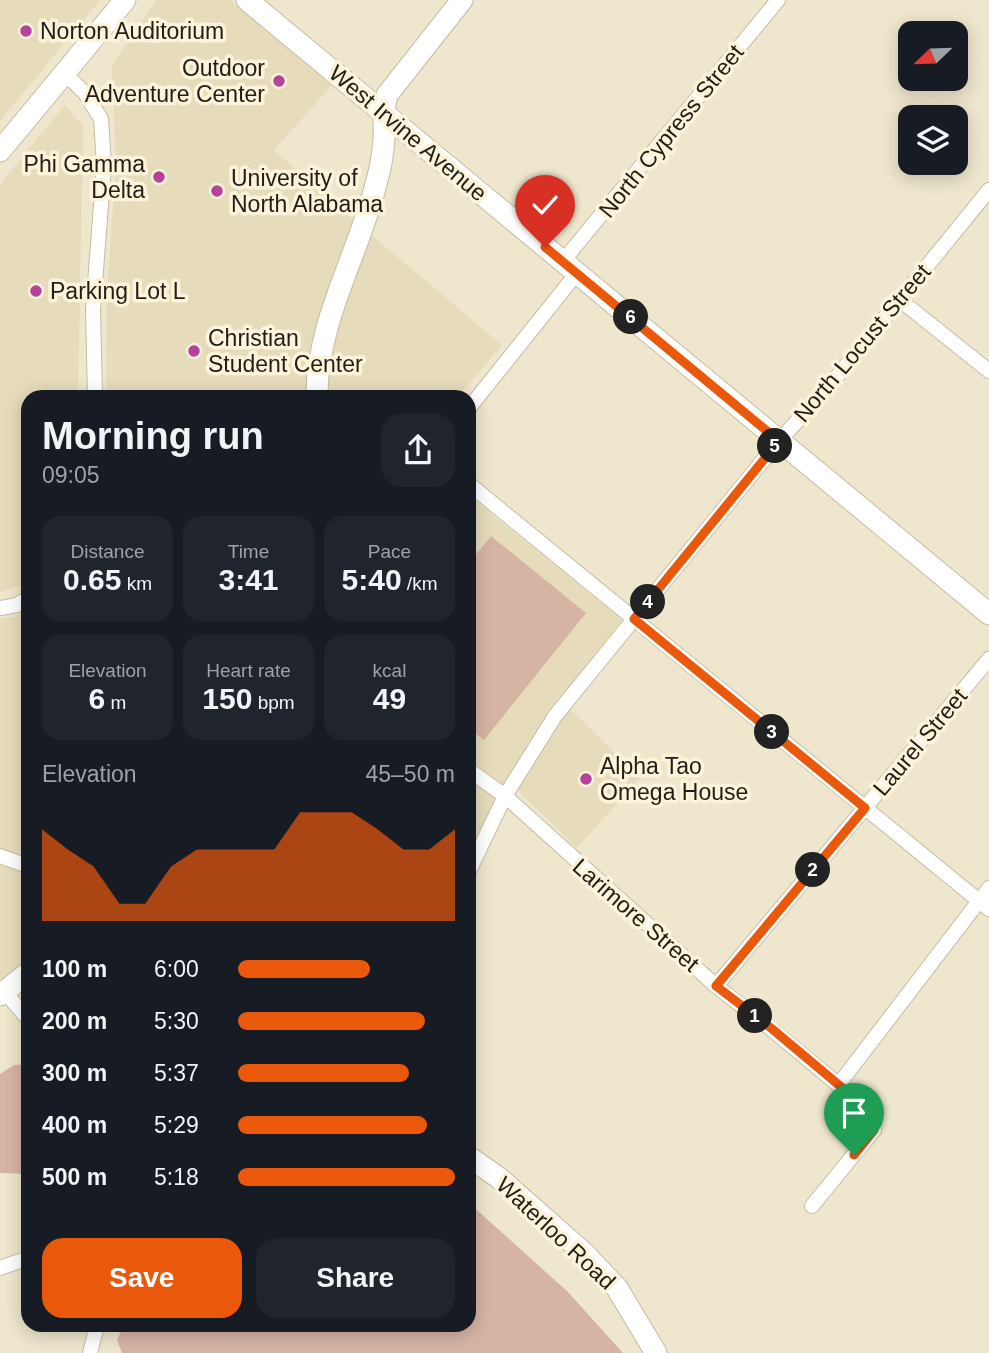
<!DOCTYPE html>
<html lang="en">
<head>
<meta charset="utf-8">
<style>
  body { margin:0; font-family:Helvetica,sans-serif; background:#20242c; color:#f1f3f6; height:100vh; display:flex; flex-direction:column; font-size:26px; white-space:nowrap }
  * { box-sizing:border-box; margin:0 }
  p { font-size:23px; color:#9ea1a6 }
  .icon { flex:none; width:38px; height:38px; fill:none; stroke:currentColor; stroke-width:2; stroke-linecap:round; stroke-linejoin:round }
  .map { position:relative; flex:1; overflow:hidden }
  .panel { position:absolute; left:21px; top:390px; width:455px; height:942px; display:flex; flex-direction:column; background:#171b24; border-radius:21px; box-shadow:0 4px 18px #0003 }
  .panel>* { flex:none }
  .needle { width:46px; rotate:247deg }
  .buttons { position:absolute; left:898px; top:21px; display:grid; gap:14px }
  .buttons a { display:grid; place-items:center; width:70px; height:70px; border-radius:14px; background:#171b24; box-shadow:0 4px 18px #0003; font-size:35px }
  .pin { position:absolute; display:grid; place-items:center; width:60px; height:60px; color:#fff; margin:-72px -30px; border-radius:50% 50% 50% 0; rotate:-45deg; box-shadow:0 0 7px #0007 }
  .pin .icon { rotate:45deg }
  .km { position:absolute; width:35px; height:35px; margin:-18px; border-radius:50%; background:#222; color:#fff; font-size:19px; line-height:35px; text-align:center }
  .round { display:grid; place-items:center; flex:none; width:74px; height:74px; border-radius:21px; background:#20242c }
  .head { display:flex; align-items:center; justify-content:space-between; height:119px; padding:0 21px }
  h1 { font-size:38px; font-weight:700; line-height:52px }
  .figures { display:grid; grid-template-columns:repeat(3,1fr); gap:10px; height:119px; padding:7px 21px }
  .figures div { display:grid; align-content:center; border-radius:18px; background:#20242c; text-align:center }
  .figures b { font-size:30px; font-weight:700 }
  .figures small { font-size:19px; font-weight:400 }
  .figures p { font-size:19px }
  .chart { height:196px; padding:14px 21px }
  .chart p { display:flex; justify-content:space-between }
  .chart svg { width:100%; height:126px; margin-top:7px; fill:#ea580c; opacity:.7 }
  .cta { display:flex; gap:14px; margin-top:auto; padding:14px 21px }
  .cta a { flex:1; height:80px; border-radius:21px; background:#ea580c; color:#fff; font-size:28px; font-weight:700; line-height:80px; text-align:center }
  .cta a+a { background:#20242c; color:#f1f3f6 }
  ul { padding:0 21px; list-style:none; font-size:23px }
  li { display:grid; grid-template-columns:112px 84px 1fr; align-items:center; height:52px }
  li i { height:18px; border-radius:9px; background:#ea580c }
  .map>svg:first-child { display:block }
  .built { fill:#e6dcbc }
  .green { fill:#d6b4a4 }
  .lines { fill:none; stroke-linecap:round; stroke-linejoin:round }
  .street-casing { stroke:#c4bda4; stroke-width:16 }
  .secondary-casing { stroke:#c4bda4; stroke-width:23 }
  .street { stroke:#fff; stroke-width:14 }
  .secondary { stroke:#fff; stroke-width:21 }
  .route-casing { stroke:#fff; stroke-width:14 }
  .route { stroke:#ea580c; stroke-width:9 }
  .poi-dot { fill:#b6429b; stroke:#fcf4da; stroke-width:2.5 }
  .labels { text-anchor:middle; stroke-width:7; stroke-linejoin:round; paint-order:stroke }
  .poi-label { font-size:23px; fill:#211e15; stroke:#fcf4da; text-anchor:start }
  .street-label { font-size:23px; fill:#211e15; stroke:#fcf4da }
</style>
</head>
<body>
<div class="map">
<svg width="989" height="1353" viewBox="0 0 989 1353">
  <rect width="100%" height="100%" fill="#eee7cd"/>
  <g class="built">
    <path d="M0 0H100L0 121Z"/>
    <path d="M156 0H230L335 82 274 150 350 217 502 345 458 397H106L107 291 116 164 112 65Z"/>
    <path d="M65 105 83 126 78 397H28V583L0 592V184Z"/>
    <path d="M469 496 622 620 560 699 640 778 577 848 507 780 469 849Z"/>
    <path d="M28 610V960L0 980V618L13 617Z"/>
  </g>
  <g class="green">
    <path d="M491 536 586 613 484 740 469 728V563Z"/>
    <path d="M28 1064V1174L0 1173V1074L14 1065Z"/>
    <path d="M469 1203 568 1292 623 1353H122L117 1340 124 1325H469Z"/>
  </g>
  <g class="lines">
    <defs>
      <g id="street">
        <path d="M65 74 85 93 101 119 104 165 93 310 95 397"/>
        <path d="M563 261 778 0"/>
        <path d="M900 300 989 371"/>
        <path d="M469 408 577 273"/>
        <path d="M469 484 989 909"/>
        <path d="M0 608 17 605 28 598"/>
        <path d="M469 770 505 796 716 986 770 1028 871 1112 874 1130 812 1206"/>
        <path d="M0 856 28 866"/>
        <path d="M469 871 505 796 555 716 779 441 831 384 989 190"/>
        <path d="M716 986 989 659"/>
        <path d="M5 992 28 1019"/>
        <path d="M839 1084 989 888"/>
        <path d="M0 1268 28 1258"/>
        <path d="M90 1353 97 1325"/>
      </g>
      <g id="secondary">
        <path d="M247 0 989 614"/>
        <path d="M0 151 125 0"/>
        <path d="M317 397C316 322 360 252 377 180 381 167 383 152 384 138 385 121 382 113 387 95L462 0"/>
        <path d="M0 995 28 973"/>
        <path d="M469 1157 499 1178 584 1253 617 1288 656 1353"/>
      </g>
    </defs>
    <use href="#street" class="street-casing"/>
    <use href="#secondary" class="secondary-casing"/>
    <use href="#street" class="street"/>
    <use href="#secondary" class="secondary"/>
  </g>
  <g class="lines">
    <defs>
      <path id="route" d="M545 247 779 441 634 619 865 808 716 986 771 1028 871 1112 874 1130 854 1155"/>
    </defs>
    <use href="#route" class="route-casing"/>
    <use href="#route" class="route"/>
  </g>
  <g class="poi-dot">
    <circle cx="26" cy="31" r="7"/>
    <circle cx="279" cy="81" r="7"/>
    <circle cx="159" cy="177" r="7"/>
    <circle cx="217" cy="191" r="7"/>
    <circle cx="36" cy="291" r="7"/>
    <circle cx="194" cy="351" r="7"/>
    <circle cx="586" cy="779" r="7"/>
  </g>
  <g class="labels">
    <g class="poi-label">
      <text x="40" y="39">Norton Auditorium</text>
      <text x="265" y="76" text-anchor="end">Outdoor<tspan x="265" dy="26">Adventure Center</tspan></text>
      <text x="145" y="172" text-anchor="end">Phi Gamma<tspan x="145" dy="26">Delta</tspan></text>
      <text x="231" y="186">University of<tspan x="231" dy="26">North Alabama</tspan></text>
      <text x="50" y="299">Parking Lot L</text>
      <text x="208" y="346">Christian<tspan x="208" dy="26">Student Center</tspan></text>
      <text x="600" y="774">Alpha Tao<tspan x="600" dy="26">Omega House</tspan></text>
    </g>
    <g class="street-label">
      <text transform="translate(671 131) rotate(-51)" y="8">North Cypress Street</text>
      <text transform="translate(408 133) rotate(40)" y="8">West Irvine Avenue</text>
      <text transform="translate(862 343) rotate(-50)" y="8">North Locust Street</text>
      <text transform="translate(920 742) rotate(-50)" y="8">Laurel Street</text>
      <text transform="translate(636 915) rotate(41)" y="8">Larimore Street</text>
      <text transform="translate(556 1233) rotate(43)" y="8">Waterloo Road</text>
    </g>
  </g>
</svg>
<div class="buttons">
<a><svg class="needle" viewBox="-14 -14 28 28"><path d="M0-13l5 13h-10z" fill="#e53935"/><path d="M0 13l5-13h-10z" fill="#9ea1a6"/></svg></a>
<a><svg class="icon" aria-label="layers" viewBox="0 0 24 24"><path d="M12 4l9 5-9 5-9-5zM3 14l9 5 9-5"/></svg></a>
</div>
<div class="pin" style="left:854px;top:1155px;background:#1e9e55"><svg class="icon" aria-label="arrive" viewBox="0 0 24 24"><path d="M6 21V4h12l-3 4 3 4H6"/></svg></div>
<div class="pin" style="left:545px;top:247px;background:#d93025"><svg class="icon" aria-label="check" viewBox="0 0 24 24"><path d="M5 12l5 5 9-10"/></svg></div>
<b class="km" style="left:755px;top:1016px">1</b>
<b class="km" style="left:813px;top:870px">2</b>
<b class="km" style="left:772px;top:732px">3</b>
<b class="km" style="left:648px;top:602px">4</b>
<b class="km" style="left:775px;top:446px">5</b>
<b class="km" style="left:631px;top:317px">6</b>
<section class="panel">
<div class="head"><div><h1>Morning run</h1><p>09:05</p></div><a class="round"><svg class="icon" aria-label="share" viewBox="0 0 24 24"><path d="M12 15V3M7 8l5-5 5 5M5 13v7h14v-7"/></svg></a></div>
<div class="figures">
<div><p>Distance</p><b>0.65<small> km</small></b></div>
<div><p>Time</p><b>3:41</b></div>
<div><p>Pace</p><b>5:40<small> /km</small></b></div>
</div>
<div class="figures">
<div><p>Elevation</p><b>6<small> m</small></b></div>
<div><p>Heart rate</p><b>150<small> bpm</small></b></div>
<div><p>kcal</p><b>49</b></div>
</div>
<div class="chart"><p><span>Elevation</span>45–50 m</p>
<svg viewBox="0 0 160 44" preserveAspectRatio="none"><path d="M0 44V12L10 19L20 25L30 38L40 38L50 25L60 19L70 19L80 19L90 19L100 6L110 6L120 6L130 12L140 19L150 19L160 12V44z"/></svg>
</div>
<ul>
<li><b>100 m</b>6:00<i style="width:61%"></i></li>
<li><b>200 m</b>5:30<i style="width:86%"></i></li>
<li><b>300 m</b>5:37<i style="width:79%"></i></li>
<li><b>400 m</b>5:29<i style="width:87%"></i></li>
<li><b>500 m</b>5:18<i style="width:100%"></i></li>
</ul>
<div class="cta"><a>Save</a><a>Share</a></div>
</section>
</div>
</body>
</html>
